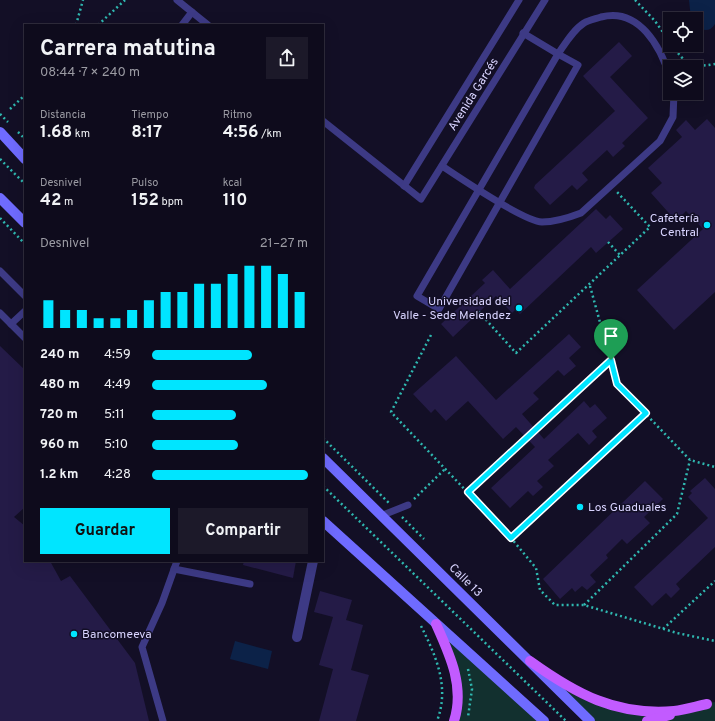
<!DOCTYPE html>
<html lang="es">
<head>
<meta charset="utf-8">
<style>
  body { margin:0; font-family:Overpass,sans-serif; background:#1c1929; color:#f1f3f6; height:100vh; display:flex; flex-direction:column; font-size:15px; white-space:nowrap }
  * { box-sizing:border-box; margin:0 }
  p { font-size:13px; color:#9b9ba3 }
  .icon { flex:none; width:22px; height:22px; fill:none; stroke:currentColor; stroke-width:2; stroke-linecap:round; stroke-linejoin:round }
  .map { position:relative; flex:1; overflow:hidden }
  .side { position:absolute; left:24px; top:24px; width:300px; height:538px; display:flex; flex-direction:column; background:#0e0b1c; border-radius:0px; box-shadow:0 4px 16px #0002,0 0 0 1px #2e2b3b }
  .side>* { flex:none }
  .controls { position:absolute; left:663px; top:12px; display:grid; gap:8px }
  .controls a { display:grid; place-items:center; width:40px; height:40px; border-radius:0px; background:#0e0b1c; box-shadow:0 4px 16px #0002,0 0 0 1px #2e2b3b; font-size:20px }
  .pin { position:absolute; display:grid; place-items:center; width:34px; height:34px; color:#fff; margin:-41px -17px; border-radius:50% 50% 50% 0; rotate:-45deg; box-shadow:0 0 4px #0007 }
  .pin .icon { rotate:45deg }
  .round { display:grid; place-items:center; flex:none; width:42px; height:42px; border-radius:0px; background:#1c1929 }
  .overview { display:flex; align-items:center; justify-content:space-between; height:68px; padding:0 16px }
  h1 { font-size:22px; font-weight:700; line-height:30px }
  .stats { display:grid; grid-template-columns:repeat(3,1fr); gap:6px; height:68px; padding:4px 16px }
  .stats div { display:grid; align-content:center }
  .stats b { font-size:17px; font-weight:700 }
  .stats small { font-size:11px; font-weight:400 }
  .stats p { font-size:11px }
  .chart { height:112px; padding:8px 16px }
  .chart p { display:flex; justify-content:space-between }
  .chart svg { width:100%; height:72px; margin-top:4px; stroke:#00e5ff; stroke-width:6 }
  .primary-button { display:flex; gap:8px; margin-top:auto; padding:8px 16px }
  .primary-button a { flex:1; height:46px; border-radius:0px; background:#00e5ff; color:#111; font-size:16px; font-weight:700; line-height:46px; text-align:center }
  .primary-button a+a { background:#1c1929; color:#f1f3f6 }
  ul { padding:0 16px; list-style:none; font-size:13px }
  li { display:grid; grid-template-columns:64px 48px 1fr; align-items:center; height:30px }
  li i { height:10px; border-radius:5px; background:#00e5ff }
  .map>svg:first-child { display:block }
  .green { fill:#12302f }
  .water { fill:#0c2248 }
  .building { fill:#241b47 }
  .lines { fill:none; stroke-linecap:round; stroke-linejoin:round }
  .path { stroke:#2fb8b0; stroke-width:2.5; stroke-dasharray:2 3; stroke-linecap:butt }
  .lane { stroke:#3d3a85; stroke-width:7 }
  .street { stroke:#3d3a85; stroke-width:10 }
  .secondary { stroke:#6f6bff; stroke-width:10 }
  .primary { stroke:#c25bff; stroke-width:10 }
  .route-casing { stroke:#fff; stroke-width:8 }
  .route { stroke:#00e5ff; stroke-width:5 }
  .poi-dot { fill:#00e5ff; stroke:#130f26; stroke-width:1.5 }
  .labels { text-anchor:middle; stroke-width:3; stroke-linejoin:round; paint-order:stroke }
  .street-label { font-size:12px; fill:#d9d4ff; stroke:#130f26 }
  .poi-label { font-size:12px; fill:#d9d4ff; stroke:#130f26; text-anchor:end }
</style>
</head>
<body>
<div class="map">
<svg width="715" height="721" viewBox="0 0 715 721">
  <rect width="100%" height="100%" fill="#130f26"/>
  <g class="green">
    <path d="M436 624 544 721H454L457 682Z"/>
    <path d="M555 679 581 694 641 711 715 702V721H590Z"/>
  </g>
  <g class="water">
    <path d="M689 0H715V24C710 32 704 31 696 27V19H691Z"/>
    <path d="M235 641 272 651 268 669 230 659Z"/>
  </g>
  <g class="building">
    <path d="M619 42 632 56 610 77 648 118 622 143 625 146 613 157 607 150 582 173 588 180 577 190 572 185 550 205 534 188 535 185 615 111 583 76Z"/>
    <path d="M707 119 715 128V292L674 330 637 290 703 229 686 211 676 221 651 193 662 183 648 168 682 137 676 130 686 120 695 130Z"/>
    <path d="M596 209 606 219 610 215 623 229 596 253 591 247 520 314 515 310 512 313 496 296 453 337 441 324 485 283 482 280 493 270 510 289Z"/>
    <path d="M569 334 581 347 569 358 576 366 564 376 558 370 533 393 539 399 522 414 544 439 584 401 590 408 595 404 607 418 592 431 597 437 589 445 578 433 548 460 554 466 537 481 543 487 533 496 528 491 510 508 491 488 535 447 516 427 503 439 468 401 446 421 435 409 431 413 413 394 456 356 496 400Z"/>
    <path d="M0 346 25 370V507L14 517 25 526V561H50L61 581 70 576 135 663 149 721H0Z"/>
    <path d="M705 478 715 489V547L676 584 680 589 671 598 666 593 652 606 634 587 708 518 688 497 692 493 690 491Z"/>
    <path d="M645 481 663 499 644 517 650 523 627 544 622 539 606 555 608 558 590 575 596 582 587 590 582 586 575 592 572 588 560 599 543 579Z"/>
    <path d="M244 561H296L293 578 243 565Z"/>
    <path d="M320 591 352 600 346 620 363 625 351 670 369 675 356 721H319L333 669 319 665 333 617 314 612Z"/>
  </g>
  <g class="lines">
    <g class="path">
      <path d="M635 0 655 21 670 42"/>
      <path d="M76 25 83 0"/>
      <path d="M98 25 125 0"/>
      <path d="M672 45C686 65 692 68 715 64"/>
      <path d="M10 109 25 95"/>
      <path d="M0 114 8 122"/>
      <path d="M18 132 25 139"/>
      <path d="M0 159 25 184"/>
      <path d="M0 218 25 244"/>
      <path d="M608 242 620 255"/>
      <path d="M590 286 617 384 690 460 715 467"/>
      <path d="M479 312 516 353 650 227 617 192"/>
      <path d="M431 335 391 412 511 538 536 568 540 590 555 605H584L677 633 715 641"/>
      <path d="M323 438 389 503"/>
      <path d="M323 486 566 721"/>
      <path d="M468 492 611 360"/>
      <path d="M414 499 445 469"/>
      <path d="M402 517 424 539"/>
      <path d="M511 538 646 413"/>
      <path d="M584 605 677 514 690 460"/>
      <path d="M421 626C436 656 450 687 437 721"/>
      <path d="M663 629 715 581"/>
      <path d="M468 669 472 689 468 717"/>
    </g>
    <g class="lane">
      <path d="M177 0 208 25"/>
      <path d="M182 25 192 12"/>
      <path d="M523 33 558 54C565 44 573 30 584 23 589 20 595 19 601 17 639 7 661 47 670 78"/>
      <path d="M558 54 578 65 439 309 417 296Z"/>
      <path d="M323 121 421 199 545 0"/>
      <path d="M442 166C460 178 523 221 542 222 556 222 568 218 581 213L660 141 673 117 674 93"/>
      <path d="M404 186 519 0"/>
      <path d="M0 271 25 296"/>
      <path d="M0 313 25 338"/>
      <path d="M11 324 25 311"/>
      <path d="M383 515 408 505"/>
      <path d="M174 569 250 584"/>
      <path d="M163 721 142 647 162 603 177 561"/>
    </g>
    <path class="street" d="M297 637 313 561"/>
    <g class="secondary">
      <path d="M0 132 25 159"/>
      <path d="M0 198 25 223"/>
      <path d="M323 458 590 721"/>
      <path d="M323 521 544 721"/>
    </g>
    <g class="primary">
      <path d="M436 624C450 655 465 687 454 721"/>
      <path d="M530 661C576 694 616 716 674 711 685 710 697 706 707 704"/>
      <path d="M647 721 670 715"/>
    </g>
  </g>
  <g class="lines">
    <defs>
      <path id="route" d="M611 360 617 384 646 413 511 538 468 492Z"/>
    </defs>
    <use href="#route" class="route-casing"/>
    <use href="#route" class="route"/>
  </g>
  <g class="poi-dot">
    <circle cx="707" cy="225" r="4"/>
    <circle cx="519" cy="308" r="4"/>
    <circle cx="580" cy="507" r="4"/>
    <circle cx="74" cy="634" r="4"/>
  </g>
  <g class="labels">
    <g class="street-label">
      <text transform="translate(473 94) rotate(-58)" y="4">Avenida Garcés</text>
      <text transform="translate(466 580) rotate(45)" y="4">Calle 13</text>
    </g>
    <g class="poi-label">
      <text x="699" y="222">Cafetería<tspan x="699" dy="14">Central</tspan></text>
      <text x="511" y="305">Universidad del<tspan x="511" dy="14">Valle - Sede Melendez</tspan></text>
      <text x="588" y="511" text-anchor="start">Los Guaduales</text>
      <text x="82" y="638" text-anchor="start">Bancomeeva</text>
    </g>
  </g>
</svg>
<div class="controls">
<a><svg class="icon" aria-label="locate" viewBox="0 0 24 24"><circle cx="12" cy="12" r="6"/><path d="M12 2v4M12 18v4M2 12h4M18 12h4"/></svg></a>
<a><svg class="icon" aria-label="layers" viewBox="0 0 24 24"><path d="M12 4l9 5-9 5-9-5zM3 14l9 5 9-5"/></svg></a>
</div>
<div class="pin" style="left:611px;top:360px;background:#1e9e55"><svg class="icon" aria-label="arrive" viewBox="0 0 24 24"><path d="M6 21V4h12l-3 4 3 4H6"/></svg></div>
<section class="side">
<div class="overview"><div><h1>Carrera matutina</h1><p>08:44 · 7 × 240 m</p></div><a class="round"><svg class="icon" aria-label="share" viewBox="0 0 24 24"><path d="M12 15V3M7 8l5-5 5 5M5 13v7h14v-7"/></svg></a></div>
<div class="stats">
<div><p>Distancia</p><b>1.68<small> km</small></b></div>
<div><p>Tiempo</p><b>8:17</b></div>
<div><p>Ritmo</p><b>4:56<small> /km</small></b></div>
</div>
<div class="stats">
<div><p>Desnivel</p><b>42<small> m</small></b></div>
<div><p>Pulso</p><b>152<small> bpm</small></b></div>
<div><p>kcal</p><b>110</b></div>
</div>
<div class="chart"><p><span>Desnivel</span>21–27 m</p>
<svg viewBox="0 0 160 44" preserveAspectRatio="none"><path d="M5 44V27M15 44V33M25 44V33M35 44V38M45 44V38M55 44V33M65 44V27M75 44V22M85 44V22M95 44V17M105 44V17M115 44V11M125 44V6M135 44V6M145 44V11M155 44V22"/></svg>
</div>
<ul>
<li><b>240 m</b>4:59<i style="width:64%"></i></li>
<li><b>480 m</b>4:49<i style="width:74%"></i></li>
<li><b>720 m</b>5:11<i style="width:54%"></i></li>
<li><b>960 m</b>5:10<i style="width:55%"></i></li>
<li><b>1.2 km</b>4:28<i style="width:100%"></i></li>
</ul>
<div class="primary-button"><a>Guardar</a><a>Compartir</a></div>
</section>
</div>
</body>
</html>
